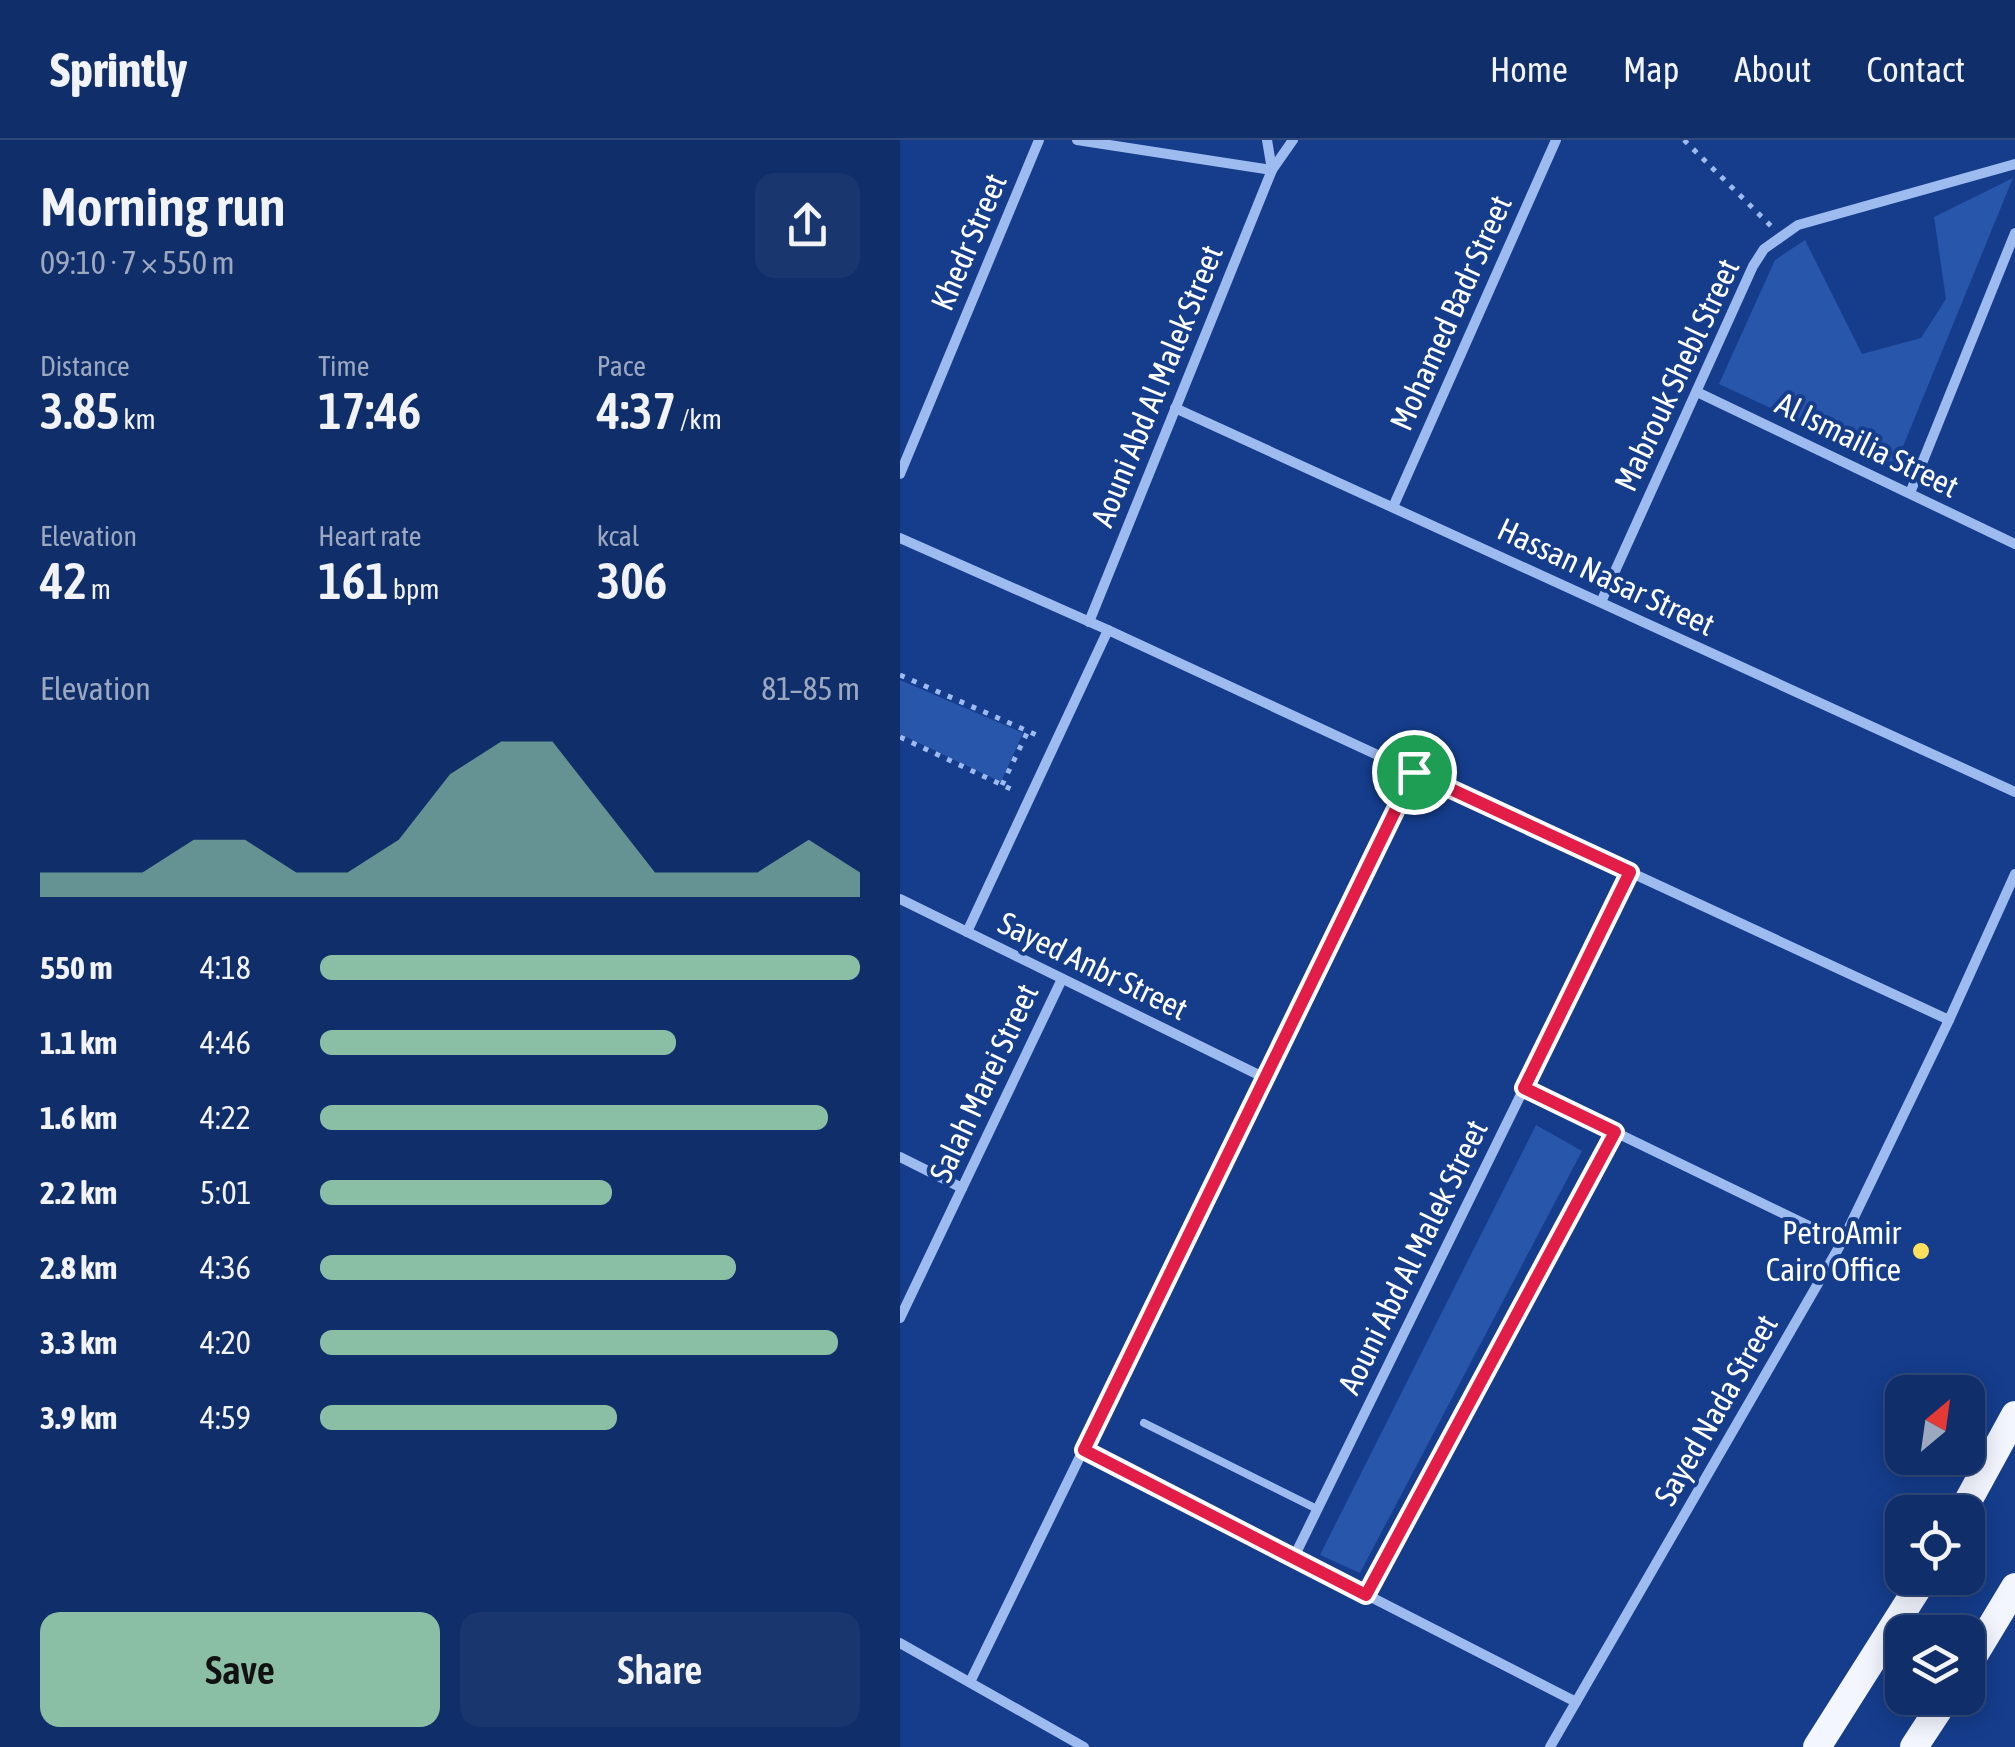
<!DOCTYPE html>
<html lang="en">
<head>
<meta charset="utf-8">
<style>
  body { margin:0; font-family:"Asap Condensed",sans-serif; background:#19366f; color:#f1f3f6; height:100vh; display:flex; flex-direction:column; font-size:38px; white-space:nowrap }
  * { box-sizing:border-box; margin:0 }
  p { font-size:32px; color:#9ca8c0 }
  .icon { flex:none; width:55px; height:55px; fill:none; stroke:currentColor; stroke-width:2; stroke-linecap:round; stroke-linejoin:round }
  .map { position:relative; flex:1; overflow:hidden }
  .details { display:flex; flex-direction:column; background:#102e69; width:900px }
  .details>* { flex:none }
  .needle { width:65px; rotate:29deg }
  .fabs { position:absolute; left:985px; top:1235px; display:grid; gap:20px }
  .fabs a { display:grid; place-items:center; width:100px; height:100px; border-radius:20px; background:#102e69; box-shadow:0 5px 25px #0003,0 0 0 2px #304a7d; font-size:50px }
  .pin { position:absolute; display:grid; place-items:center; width:85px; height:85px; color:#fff; margin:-42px; border:5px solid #fff; border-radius:50%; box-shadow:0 2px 10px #0007 }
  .round { display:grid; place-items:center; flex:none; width:105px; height:105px; border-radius:20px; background:#19366f }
  .head { display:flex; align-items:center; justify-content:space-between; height:170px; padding:0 40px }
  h1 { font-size:55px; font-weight:600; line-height:75px }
  .figures { display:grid; grid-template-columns:repeat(3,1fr); gap:15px; height:170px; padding:10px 40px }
  .figures div { display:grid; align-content:center }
  .figures b { font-size:50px; font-weight:600 }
  .figures small { font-size:28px; font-weight:400 }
  .figures p { font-size:28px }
  .chart { height:280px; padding:20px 40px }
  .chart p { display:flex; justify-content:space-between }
  .chart svg { width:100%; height:180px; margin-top:10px; fill:#8abfa5; opacity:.7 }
  .cta { display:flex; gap:20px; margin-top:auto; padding:20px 40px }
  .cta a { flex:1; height:115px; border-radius:20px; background:#8abfa5; color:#111; font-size:40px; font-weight:600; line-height:115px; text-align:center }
  .cta a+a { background:#19366f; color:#f1f3f6 }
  ul { padding:0 40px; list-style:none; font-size:32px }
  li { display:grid; grid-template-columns:160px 120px 1fr; align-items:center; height:75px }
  li i { height:25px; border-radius:12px; background:#8abfa5 }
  header { display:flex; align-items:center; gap:60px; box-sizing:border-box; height:140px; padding:0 50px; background:#102e69; border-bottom:2px solid #304a7d }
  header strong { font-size:48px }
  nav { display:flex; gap:55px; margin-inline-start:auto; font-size:35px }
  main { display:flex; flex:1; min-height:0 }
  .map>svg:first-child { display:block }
  .green { fill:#2756ab }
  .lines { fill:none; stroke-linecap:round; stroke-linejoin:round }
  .path { stroke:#9ebbf0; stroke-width:5; stroke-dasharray:5 8; stroke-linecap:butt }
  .service { stroke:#9ebbf0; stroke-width:8 }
  .minor { stroke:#9ebbf0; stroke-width:10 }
  .trunk { stroke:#f3f6ff; stroke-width:28 }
  .route-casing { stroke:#fff; stroke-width:20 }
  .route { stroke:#e11d48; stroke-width:12 }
  .poi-dot { fill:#ffe05d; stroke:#153d8c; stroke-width:4 }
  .labels { text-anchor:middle; stroke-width:8; stroke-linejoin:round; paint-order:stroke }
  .street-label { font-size:32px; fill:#fff; stroke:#153d8c }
  .poi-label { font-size:32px; fill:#fff; stroke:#153d8c; text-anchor:end }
</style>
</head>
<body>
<header>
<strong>Sprintly</strong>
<nav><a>Home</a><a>Map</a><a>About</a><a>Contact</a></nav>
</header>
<main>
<section class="details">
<div class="head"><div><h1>Morning run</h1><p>09:10 · 7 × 550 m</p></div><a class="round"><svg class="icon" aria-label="share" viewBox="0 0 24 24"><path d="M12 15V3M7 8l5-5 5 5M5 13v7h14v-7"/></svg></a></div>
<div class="figures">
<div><p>Distance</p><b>3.85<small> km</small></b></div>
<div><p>Time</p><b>17:46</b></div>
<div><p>Pace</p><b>4:37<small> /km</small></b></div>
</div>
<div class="figures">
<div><p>Elevation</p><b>42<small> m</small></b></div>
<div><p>Heart rate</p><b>161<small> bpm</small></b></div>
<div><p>kcal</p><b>306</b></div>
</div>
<div class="chart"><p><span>Elevation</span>81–85 m</p>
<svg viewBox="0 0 160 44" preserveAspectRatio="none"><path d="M0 44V38L10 38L20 38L30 30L40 30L50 38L60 38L70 30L80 14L90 6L100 6L110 22L120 38L130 38L140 38L150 30L160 38V44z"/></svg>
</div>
<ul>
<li><b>550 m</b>4:18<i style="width:100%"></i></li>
<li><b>1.1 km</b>4:46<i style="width:66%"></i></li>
<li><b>1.6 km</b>4:22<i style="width:94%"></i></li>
<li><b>2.2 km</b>5:01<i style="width:54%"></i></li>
<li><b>2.8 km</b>4:36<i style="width:77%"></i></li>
<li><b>3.3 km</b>4:20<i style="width:96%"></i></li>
<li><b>3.9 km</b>4:59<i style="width:55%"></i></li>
</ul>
<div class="cta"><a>Save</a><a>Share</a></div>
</section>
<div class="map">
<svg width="1115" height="1607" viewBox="0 0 1115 1607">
  <rect width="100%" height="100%" fill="#153d8c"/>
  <g class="green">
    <path d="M1113 38 995 326 819 244 875 120 905 100 962 214 1021 198 1046 159 1034 77Z"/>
    <path d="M0 540 123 593 101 642 0 594Z"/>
    <path d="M636 985 682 1011 460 1433 420 1415Z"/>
  </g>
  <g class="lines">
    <g class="path">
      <path d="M784 0 871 86"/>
      <path d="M0 535 139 596"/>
      <path d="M0 597 115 651"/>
      <path d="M102 645 128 591"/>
    </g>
    <path class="service" d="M244 1283 417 1369"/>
    <g class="minor">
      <path d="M177 0 372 30"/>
      <path d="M367 0 372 30"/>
      <path d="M797 252 1115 404"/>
      <path d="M275 268 1115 652"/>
      <path d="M0 334 139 0"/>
      <path d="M1010 353 1115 93"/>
      <path d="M493 367 656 0"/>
      <path d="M0 398 208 490 1049 880"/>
      <path d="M701 462 853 126 864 109 898 85 1115 24"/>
      <path d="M189 482 372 30 393 0"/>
      <path d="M0 759 365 938"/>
      <path d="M67 792 208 490"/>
      <path d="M624 948 942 1102"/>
      <path d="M0 1017 62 1048"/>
      <path d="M0 1178 162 839"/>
      <path d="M184 1310 676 1562"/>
      <path d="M394 1417 730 732"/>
      <path d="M466 1455 715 992"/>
      <path d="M0 1503 184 1607"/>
      <path d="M70 1542 514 632"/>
      <path d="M650 1607 942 1102 1049 880 1115 734"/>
    </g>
    <g class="trunk">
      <path d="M1062 1372 1115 1275"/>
      <path d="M1068 1525 1115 1447"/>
      <path d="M917 1607 1024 1438"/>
      <path d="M1014 1607 1046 1558"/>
    </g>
  </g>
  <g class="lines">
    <defs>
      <path id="route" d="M514 632 730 732 624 948 715 992 466 1455 184 1310Z"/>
    </defs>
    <use href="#route" class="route-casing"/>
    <use href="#route" class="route"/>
  </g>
  <circle class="poi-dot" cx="1021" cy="1111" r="10"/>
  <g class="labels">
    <g class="street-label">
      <text transform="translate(69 102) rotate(-67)" y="11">Khedr Street</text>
      <text transform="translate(551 173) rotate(-66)" y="11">Mohamed Badr Street</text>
      <text transform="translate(777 235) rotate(-65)" y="11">Mabrouk Shebl Street</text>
      <text transform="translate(257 246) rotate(-68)" y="11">Aouni Abd Al Malek Street</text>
      <text transform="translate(967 305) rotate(26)" y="11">Al Ismailia Street</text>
      <text transform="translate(706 437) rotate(25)" y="11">Hassan Nasar Street</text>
      <text transform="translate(193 826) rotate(26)" y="11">Sayed Anbr Street</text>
      <text transform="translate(84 943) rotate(-65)" y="11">Salah Marei Street</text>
      <text transform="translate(513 1117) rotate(-64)" y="11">Aouni Abd Al Malek Street</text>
      <text transform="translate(816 1270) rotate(-60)" y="11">Sayed Nada Street</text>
    </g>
    <g class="poi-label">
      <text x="1001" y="1104">PetroAmir<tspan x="1001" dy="37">Cairo Office</tspan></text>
    </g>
  </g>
</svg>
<div class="fabs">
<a><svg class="needle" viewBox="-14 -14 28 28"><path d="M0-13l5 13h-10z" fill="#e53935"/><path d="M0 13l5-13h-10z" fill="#9ca8c0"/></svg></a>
<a><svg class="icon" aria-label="locate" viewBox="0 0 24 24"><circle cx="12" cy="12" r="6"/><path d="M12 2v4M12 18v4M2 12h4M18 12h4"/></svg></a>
<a><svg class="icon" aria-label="layers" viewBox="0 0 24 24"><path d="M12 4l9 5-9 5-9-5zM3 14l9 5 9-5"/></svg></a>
</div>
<div class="pin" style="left:514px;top:632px;background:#1e9e55"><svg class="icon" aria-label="arrive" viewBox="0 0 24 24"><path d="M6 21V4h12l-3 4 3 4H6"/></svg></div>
</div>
</main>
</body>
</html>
